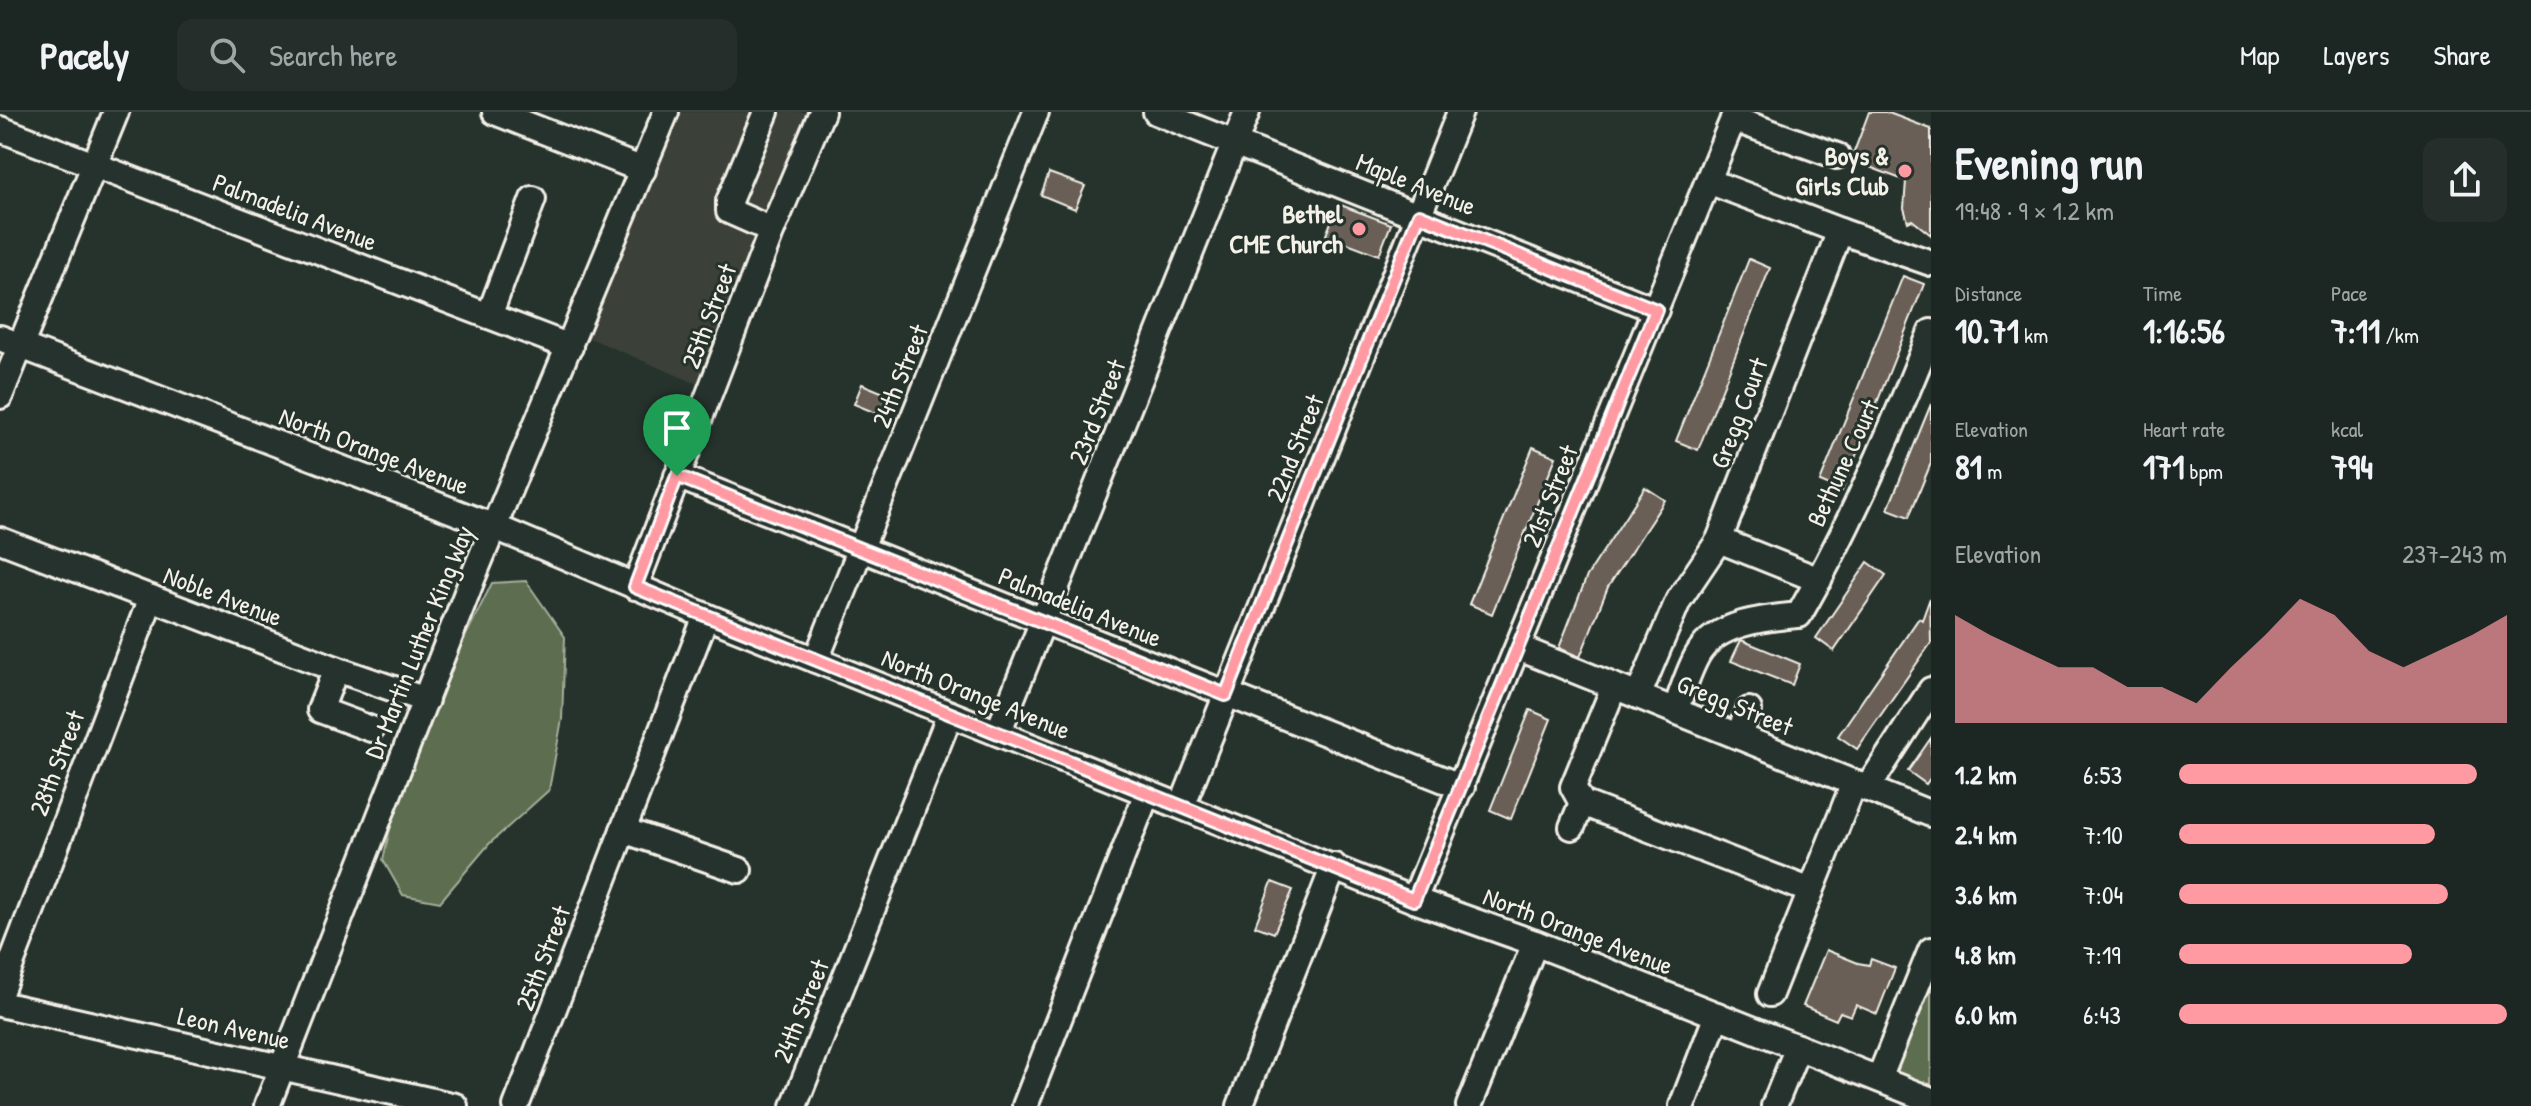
<!DOCTYPE html>
<html lang="en">
<head>
<meta charset="utf-8">
<style>
  body { margin:0; font-family:"Patrick Hand",sans-serif; background:#252e2a; color:#f1f3f6; height:100vh; display:flex; flex-direction:column; font-size:30px; white-space:nowrap }
  * { box-sizing:border-box; margin:0 }
  p { font-size:26px; color:#a0a5a5 }
  .icon { flex:none; width:44px; height:44px; fill:none; stroke:currentColor; stroke-width:2; stroke-linecap:round; stroke-linejoin:round }
  .map { position:relative; flex:1; overflow:hidden }
  .sheet { display:flex; flex-direction:column; background:#1c2622; width:600px }
  .sheet>* { flex:none }
  .pin { position:absolute; display:grid; place-items:center; width:68px; height:68px; color:#fff; margin:-82px -34px; border-radius:50% 50% 50% 0; rotate:-45deg; box-shadow:0 0 8px #0007 }
  .pin .icon { rotate:45deg }
  .round { display:grid; place-items:center; flex:none; width:84px; height:84px; border-radius:16px; background:#252e2a }
  .overview { display:flex; align-items:center; justify-content:space-between; height:136px; padding:0 24px }
  h1 { font-size:44px; font-weight:700; line-height:60px }
  .stats { display:grid; grid-template-columns:repeat(3,1fr); gap:12px; height:136px; padding:8px 24px }
  .stats div { display:grid; align-content:center }
  .stats b { font-size:34px; font-weight:700 }
  .stats small { font-size:22px; font-weight:400 }
  .stats p { font-size:22px }
  .chart { height:224px; padding:16px 24px }
  .chart p { display:flex; justify-content:space-between }
  .chart svg { width:100%; height:144px; margin-top:8px; fill:#ff9aa2; opacity:.7 }
  ul { padding:0 24px; list-style:none; font-size:26px }
  li { display:grid; grid-template-columns:128px 96px 1fr; align-items:center; height:60px }
  li i { height:20px; border-radius:10px; background:#ff9aa2 }
  header { display:flex; align-items:center; gap:48px; box-sizing:border-box; height:112px; padding:0 40px; background:#1c2622; border-bottom:2px solid #3a4340 }
  header strong { font-size:38px }
  nav { display:flex; gap:44px; margin-inline-start:auto; font-size:28px }
  .search { width:560px; height:72px; background:#252e2a; display:flex; align-items:center; gap:20px; box-sizing:border-box; padding:0 28px; border-radius:16px; color:#a0a5a5; font-size:30px }
  main { display:flex; flex:1; min-height:0 }
  .map>svg:first-child { display:block }
  .built { fill:#3a4039 }
  .green { fill:#5d6d4f; stroke:#a8af9c; stroke-width:2 }
  .building { fill:#6a5f56; stroke:#f4f1e8; stroke-width:2 }
  .lines { fill:none; stroke-linecap:round; stroke-linejoin:round }
  .minor-casing { stroke:#f4f1e8; stroke-width:30 }
  .minor { stroke:#26332d; stroke-width:24 }
  .route-casing { stroke:#fff; stroke-width:16 }
  .route { stroke:#ff9aa2; stroke-width:10 }
  .poi-dot { fill:#ff9aa2; stroke:#26332d; stroke-width:3 }
  .labels { text-anchor:middle; stroke-width:6; stroke-linejoin:round; paint-order:stroke }
  .poi-label { font-size:26px; font-weight:bold; fill:#f4f1e8; stroke:#26332d; text-anchor:end }
  .street-label { font-size:26px; fill:#f4f1e8; stroke:#26332d }
</style>
</head>
<body>
<header>
<strong>Pacely</strong>
<div class="search"><svg class="icon" aria-label="search" viewBox="0 0 24 24"><circle cx="10" cy="10" r="6"/><path d="M15 15l6 6"/></svg>Search here</div>
<nav><a>Map</a><a>Layers</a><a>Share</a></nav>
</header>
<main>
<div class="map">
<svg width="1931" height="994" viewBox="0 0 1931 994">
  <rect width="100%" height="100%" fill="#26332d"/>
  <filter id="ink" filterUnits="userSpaceOnUse"><feTurbulence type="fractalNoise" baseFrequency=".0125" numOctaves="2"/><feDisplacementMap in="SourceGraphic" scale="16" xChannelSelector="R" yChannelSelector="G"/><feConvolveMatrix kernelMatrix="1 2 1 2 8 2 1 2 1" color-interpolation-filters="sRGB"/></filter>
  <g filter="url(#ink)">
    <path class="built" d="M677 0H812L702 274 585 224Z"/>
    <g class="green">
      <path d="M526 469 565 525 562 607 549 678 489 732 440 790 403 783 383 748 395 694 444 568 492 471Z"/>
      <path d="M1931 862V976L1892 960Z"/>
    </g>
    <g class="building">
      <path d="M1869 0H1886L1931 17V123L1912 108 1908 110 1904 96 1906 69 1851 48Z"/>
      <path d="M1049 61 1085 74 1075 97 1041 83Z"/>
      <path d="M1338 92 1391 112 1379 143 1326 123Z"/>
      <path d="M1749 147 1770 156 1698 338 1676 329Z"/>
      <path d="M1903 164 1924 172 1842 379 1820 370Z"/>
      <path d="M862 272 891 284 883 304 854 292Z"/>
      <path d="M1931 292V351L1909 405 1888 397Z"/>
      <path d="M1533 335 1556 345 1492 502 1469 492Z"/>
      <path d="M1645 375 1665 388 1608 475 1580 545 1559 536 1587 464Z"/>
      <path d="M1868 450 1886 463 1834 539 1816 526Z"/>
      <path d="M1930 486 1931 531 1857 637 1838 624 1919 506 1922 508Z"/>
      <path d="M1741 528 1800 552 1792 573 1731 549Z"/>
      <path d="M1530 598 1551 607 1511 707 1490 698Z"/>
      <path d="M1931 626V665L1926 672 1908 659Z"/>
      <path d="M1272 770 1293 778 1274 821 1255 814Z"/>
      <path d="M1826 838 1858 851 1869 853 1871 847 1895 856 1877 902 1856 893 1851 904 1840 900 1836 908 1803 894Z"/>
    </g>
    <g class="lines">
      <defs>
        <g id="minor">
          <path d="M495 0 643 58"/>
          <path d="M766 0 729 89V99L772 118"/>
          <path d="M1156 0 1656 198"/>
          <path d="M1733 7 1837 44"/>
          <path d="M0 17 570 235"/>
          <path d="M1708 69 1840 119"/>
          <path d="M489 204 533 87"/>
          <path d="M0 226 495 415 706 504 1414 788 1535 831 1931 988"/>
          <path d="M0 284 116 0"/>
          <path d="M677 364 1462 675"/>
          <path d="M0 428 336 557 426 588"/>
          <path d="M1719 428 1819 468"/>
          <path d="M635 475 772 118 822 0"/>
          <path d="M1519 536 1931 702"/>
          <path d="M816 548 1036 0"/>
          <path d="M336 557 320 598 371 617"/>
          <path d="M1614 575 1573 675 1582 691 1811 779 1770 882"/>
          <path d="M1638 584 1678 489 1719 428 1840 119 1931 151"/>
          <path d="M1675 599C1682 581 1688 559 1698 542 1717 510 1766 506 1799 503 1851 413 1893 316 1931 220"/>
          <path d="M998 621 1247 0"/>
          <path d="M1738 624 1749 598"/>
          <path d="M1867 677 1931 578"/>
          <path d="M1182 694 1460 0"/>
          <path d="M1572 715 1582 691"/>
          <path d="M623 718 739 758"/>
          <path d="M1811 779 1854 671"/>
          <path d="M1414 788 1736 0"/>
          <path d="M0 881 151 486"/>
          <path d="M0 892 455 994"/>
          <path d="M1879 967 1931 838"/>
          <path d="M267 994 473 465 666 0"/>
          <path d="M516 994 706 504"/>
          <path d="M794 994 950 602"/>
          <path d="M1025 994 1147 681"/>
          <path d="M1240 994 1334 754"/>
          <path d="M1469 994 1535 831"/>
          <path d="M1682 994 1717 903"/>
          <path d="M1774 994 1798 935"/>
        </g>
      </defs>
      <use href="#minor" class="minor-casing"/>
      <use href="#minor" class="minor"/>
    </g>
  </g>
  <g class="lines" filter="url(#ink)">
    <defs>
      <path id="route" d="M1419 103 1656 198 1414 788 635 475 677 364 1226 583Z"/>
    </defs>
    <use href="#route" class="route-casing"/>
    <use href="#route" class="route"/>
  </g>
  <g class="poi-dot">
    <circle cx="1905" cy="59" r="8"/>
    <circle cx="1359" cy="117" r="8"/>
  </g>
  <g class="labels">
    <g class="poi-label">
      <text x="1889" y="53">Boys &amp;<tspan x="1889" dy="30">Girls Club</tspan></text>
      <text x="1343" y="111">Bethel<tspan x="1343" dy="30">CME Church</tspan></text>
    </g>
    <g class="street-label">
      <text transform="translate(1416 72) rotate(22)" y="9">Maple Avenue</text>
      <text transform="translate(295 100) rotate(21)" y="9">Palmadelia Avenue</text>
      <text transform="translate(709 204) rotate(-69)" y="9">25th Street</text>
      <text transform="translate(900 264) rotate(-68)" y="9">24th Street</text>
      <text transform="translate(1097 300) rotate(-68)" y="9">23rd Street</text>
      <text transform="translate(1739 301) rotate(-69)" y="9">Gregg Court</text>
      <text transform="translate(1295 336) rotate(-68)" y="9">22nd Street</text>
      <text transform="translate(374 339) rotate(21)" y="9">North Orange Avenue</text>
      <text transform="translate(1843 351) rotate(-65)" y="9">Bethune Court</text>
      <text transform="translate(1550 384) rotate(-68)" y="9">21st Street</text>
      <text transform="translate(223 484) rotate(21)" y="9">Noble Avenue</text>
      <text transform="translate(1080 495) rotate(22)" y="9">Palmadelia Avenue</text>
      <text transform="translate(419 530) rotate(-68)" y="9">Dr Martin Luther King Way</text>
      <text transform="translate(976 582) rotate(22)" y="9">North Orange Avenue</text>
      <text transform="translate(1735 593) rotate(22)" y="9">Gregg Street</text>
      <text transform="translate(57 651) rotate(-69)" y="9">28th Street</text>
      <text transform="translate(1578 819) rotate(21)" y="9">North Orange Avenue</text>
      <text transform="translate(543 846) rotate(-69)" y="9">25th Street</text>
      <text transform="translate(801 899) rotate(-68)" y="9">24th Street</text>
      <text transform="translate(234 916) rotate(13)" y="9">Leon Avenue</text>
    </g>
  </g>
</svg>
<div class="pin" style="left:677px;top:364px;background:#1e9e55"><svg class="icon" aria-label="arrive" viewBox="0 0 24 24"><path d="M6 21V4h12l-3 4 3 4H6"/></svg></div>
</div>
<section class="sheet">
<div class="overview"><div><h1>Evening run</h1><p>19:48 · 9 × 1.2 km</p></div><a class="round"><svg class="icon" aria-label="share" viewBox="0 0 24 24"><path d="M12 15V3M7 8l5-5 5 5M5 13v7h14v-7"/></svg></a></div>
<div class="stats">
<div><p>Distance</p><b>10.71<small> km</small></b></div>
<div><p>Time</p><b>1:16:56</b></div>
<div><p>Pace</p><b>7:11<small> /km</small></b></div>
</div>
<div class="stats">
<div><p>Elevation</p><b>81<small> m</small></b></div>
<div><p>Heart rate</p><b>171<small> bpm</small></b></div>
<div><p>kcal</p><b>794</b></div>
</div>
<div class="chart"><p><span>Elevation</span>237–243 m</p>
<svg viewBox="0 0 160 44" preserveAspectRatio="none"><path d="M0 44V11L10 17L20 22L30 27L40 27L50 33L60 33L70 38L80 27L90 17L100 6L110 11L120 22L130 27L140 22L150 17L160 11V44z"/></svg>
</div>
<ul>
<li><b>1.2 km</b>6:53<i style="width:91%"></i></li>
<li><b>2.4 km</b>7:10<i style="width:78%"></i></li>
<li><b>3.6 km</b>7:04<i style="width:82%"></i></li>
<li><b>4.8 km</b>7:19<i style="width:71%"></i></li>
<li><b>6.0 km</b>6:43<i style="width:100%"></i></li>
</ul>
</section>
</main>
</body>
</html>
